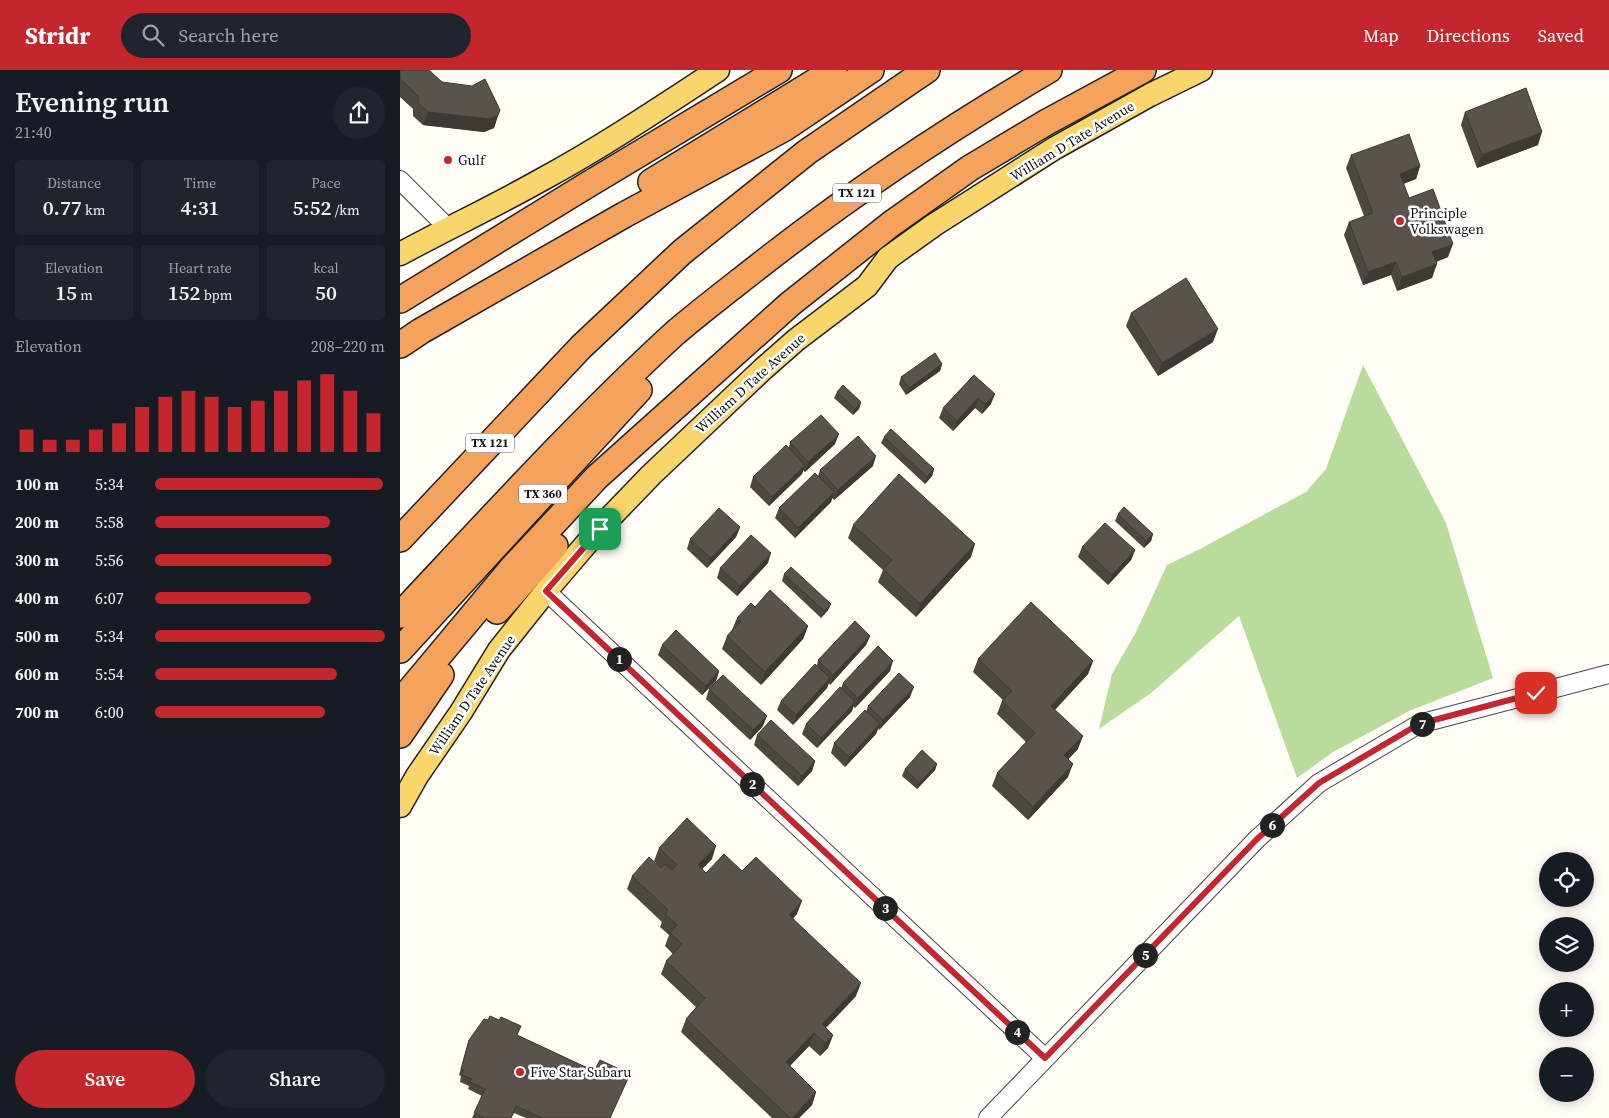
<!DOCTYPE html>
<html lang="en">
<head>
<meta charset="utf-8">
<style>
  body { margin:0; font-family:"Source Serif 4",serif; background:#20242c; color:#f1f3f6; height:100vh; display:flex; flex-direction:column; font-size:19px; white-space:nowrap }
  * { box-sizing:border-box; margin:0 }
  p { font-size:16px; color:#9ea1a6 }
  .icon { flex:none; width:28px; height:28px; fill:none; stroke:currentColor; stroke-width:2; stroke-linecap:round; stroke-linejoin:round }
  .map { position:relative; flex:1; overflow:hidden }
  .details { display:flex; flex-direction:column; background:#171b24; width:400px }
  .details>* { flex:none }
  .fabs { position:absolute; left:1139px; top:782px; display:grid; gap:10px }
  .fabs a { display:grid; place-items:center; width:55px; height:55px; border-radius:50%; background:#171b24; box-shadow:0 2px 12px #0003; font-size:25px }
  .pin { position:absolute; display:grid; place-items:center; width:42px; height:42px; color:#fff; margin:-21px; border-radius:10px; box-shadow:0 2px 8px #0006 }
  .km { position:absolute; width:25px; height:25px; margin:-12px; border-radius:50%; background:#222; color:#fff; font-size:14px; line-height:25px; text-align:center }
  .round { display:grid; place-items:center; flex:none; width:52px; height:52px; border-radius:26px; background:#20242c }
  .overview { display:flex; align-items:center; justify-content:space-between; height:85px; padding:0 15px }
  h1 { font-size:28px; font-weight:600; line-height:38px }
  .stats { display:grid; grid-template-columns:repeat(3,1fr); gap:8px; height:85px; padding:5px 15px }
  .stats div { display:grid; align-content:center; border-radius:5px; background:#20242c; text-align:center }
  .stats b { font-size:21px; font-weight:600 }
  .stats small { font-size:14px; font-weight:400 }
  .stats p { font-size:14px }
  .chart { height:140px; padding:10px 15px }
  .chart p { display:flex; justify-content:space-between }
  .chart svg { width:100%; height:90px; margin-top:5px; stroke:#c4262e; stroke-width:6 }
  .action { display:flex; gap:10px; margin-top:auto; padding:10px 15px }
  .action a { flex:1; height:58px; border-radius:30px; background:#c4262e; color:#fff; font-size:20px; font-weight:600; line-height:58px; text-align:center }
  .action a+a { background:#20242c; color:#f1f3f6 }
  ul { padding:0 15px; list-style:none; font-size:16px }
  li { display:grid; grid-template-columns:80px 60px 1fr; align-items:center; height:38px }
  li i { height:12px; border-radius:6px; background:#c4262e }
  header { display:flex; align-items:center; gap:30px; box-sizing:border-box; height:70px; padding:0 25px; background:#c4262e; color:#fff }
  header strong { font-size:24px }
  nav { display:flex; gap:28px; margin-inline-start:auto; font-size:18px }
  .search { width:350px; height:45px; background:#20242c; display:flex; align-items:center; gap:12px; box-sizing:border-box; padding:0 18px; border-radius:28px; color:#9ea1a6; font-size:19px }
  main { display:flex; flex:1; min-height:0 }
  .map>svg:first-child { display:block }
  .forest { fill:#b9dc9c }
  .lines { fill:none; stroke-linecap:round; stroke-linejoin:round }
  .minor-casing { stroke:#444; stroke-width:20 }
  .major-casing { stroke:#222; stroke-width:25 }
  .highway-casing { stroke:#222; stroke-width:28 }
  .minor { stroke:#fff; stroke-width:18 }
  .major { stroke:#f9d66b; stroke-width:22 }
  .highway { stroke:#f5a25d; stroke-width:25 }
  .wall { fill:#4d4742 }
  .shaded-wall { fill:#3f3936 }
  .building { fill:#5a524d; stroke:#3f3936 }
  .route-casing { stroke:#fff; stroke-width:10 }
  .route { stroke:#c4262e; stroke-width:6 }
  .poi-dot { fill:#c4262e; stroke:#fff; stroke-width:2 }
  .labels { text-anchor:middle; stroke-width:5; stroke-linejoin:round; paint-order:stroke }
  .shield { fill:#fff; stroke:#585858; stroke-width:1 }
  .shield-label { font-size:12px; font-weight:bold; fill:#111 }
  .street-label { font-size:14px; fill:#111; stroke:#fff }
  .poi-label { font-size:14px; fill:#111; stroke:#fff; text-anchor:start }
</style>
</head>
<body>
<header>
<strong>Stridr</strong>
<div class="search"><svg class="icon" aria-label="search" viewBox="0 0 24 24"><circle cx="10" cy="10" r="6"/><path d="M15 15l6 6"/></svg>Search here</div>
<nav><a>Map</a><a>Directions</a><a>Saved</a></nav>
</header>
<main>
<section class="details">
<div class="overview"><div><h1>Evening run</h1><p>21:40</p></div><a class="round"><svg class="icon" aria-label="share" viewBox="0 0 24 24"><path d="M12 15V3M7 8l5-5 5 5M5 13v7h14v-7"/></svg></a></div>
<div class="stats">
<div><p>Distance</p><b>0.77<small> km</small></b></div>
<div><p>Time</p><b>4:31</b></div>
<div><p>Pace</p><b>5:52<small> /km</small></b></div>
</div>
<div class="stats">
<div><p>Elevation</p><b>15<small> m</small></b></div>
<div><p>Heart rate</p><b>152<small> bpm</small></b></div>
<div><p>kcal</p><b>50</b></div>
</div>
<div class="chart"><p><span>Elevation</span>208–220 m</p>
<svg viewBox="0 0 160 44" preserveAspectRatio="none"><path d="M5 44V33M15 44V38M25 44V38M35 44V33M45 44V30M55 44V22M65 44V17M75 44V14M85 44V17M95 44V22M105 44V19M115 44V14M125 44V9M135 44V6M145 44V14M155 44V25"/></svg>
</div>
<ul>
<li><b>100 m</b>5:34<i style="width:99%"></i></li>
<li><b>200 m</b>5:58<i style="width:76%"></i></li>
<li><b>300 m</b>5:56<i style="width:77%"></i></li>
<li><b>400 m</b>6:07<i style="width:68%"></i></li>
<li><b>500 m</b>5:34<i style="width:100%"></i></li>
<li><b>600 m</b>5:54<i style="width:79%"></i></li>
<li><b>700 m</b>6:00<i style="width:74%"></i></li>
</ul>
<div class="action"><a>Save</a><a>Share</a></div>
</section>
<div class="map">
<svg width="1209" height="1048" viewBox="0 0 1209 1048">
  <rect width="100%" height="100%" fill="#fffdf5"/>
  <path class="forest" d="M963 295 1046 453 1093 608 1009 641 933 682 897 708 839 546 751 623 699 659 712 604 736 562 767 495 798 480 906 422 926 399Z"/>
  <g class="lines">
    <defs>
      <g id="minor">
        <path d="M0 110 48 158"/>
        <path d="M146 521 645 988"/>
        <path d="M588 1048 857 769 919 713 1019 654 1209 604"/>
      </g>
      <g id="major">
        <path d="M0 184C46 159 95 136 141 110 202 77 260 38 318 0"/>
        <path d="M0 736 17 706 61 642 99 580 146 521 199 459 251 405 363 299 396 270 467 216 488 188 534 155 655 78 750 25 801 0"/>
      </g>
      <g id="highway">
        <path d="M251 112 434 0"/>
        <path d="M0 230 184 117 379 0"/>
        <path d="M0 275 21 261 224 145 385 58 471 0"/>
        <path d="M0 469 181 277 282 182 407 82 527 0"/>
        <path d="M97 541 155 476"/>
        <path d="M0 545C90 449 178 352 275 263 302 240 331 218 359 196 451 124 548 59 649 0"/>
        <path d="M0 580 239 320"/>
        <path d="M0 632 112 498 197 407 390 234 491 154 570 98 647 52 743 0"/>
        <path d="M0 665 41 605"/>
      </g>
    </defs>
    <use href="#minor" class="minor-casing"/>
    <use href="#major" class="major-casing"/>
    <use href="#highway" class="highway-casing"/>
    <use href="#minor" class="minor"/>
    <use href="#major" class="major"/>
    <use href="#highway" class="highway"/>
  </g>
  <g class="wall">
    <path d="M0 0 42 12 100 40 94 58 84 62 23 55 13 46V39L0 27Z"/>
    <path d="M1065 42 1138 75 1077 98 1061 55Z"/>
    <path d="M951 85 1020 96 1016 109 1003 114 1009 128 1048 187 1036 192 1032 208 997 221 991 205 963 215 944 165 949 152 964 146 946 98Z"/>
    <path d="M731 243 813 272 758 306 726 256Z"/>
    <path d="M542 294 540 301 506 325 499 314 501 307Z"/>
    <path d="M574 305 591 334 582 344 575 338 553 361 539 348 543 338Z"/>
    <path d="M437 322 461 332 459 339 453 345 434 328Z"/>
    <path d="M484 367 534 399 532 406 525 414 481 373Z"/>
    <path d="M390 372 435 374 405 402 403 400 402 404 369 436 350 417 353 407 389 377Z"/>
    <path d="M473 396 434 430 432 428 431 432 395 468 375 448 379 438 418 406 420 400Z"/>
    <path d="M718 444 753 464 751 471 744 478 715 451Z"/>
    <path d="M453 455 571 487 516 547 478 512 483 500 448 468Z"/>
    <path d="M340 457 336 467 307 498 287 479 290 469Z"/>
    <path d="M682 477 735 480 731 490 708 515 678 487Z"/>
    <path d="M368 493 337 526 317 508 320 498Z"/>
    <path d="M384 504 431 534 428 540 421 548 382 511Z"/>
    <path d="M355 537 408 556 403 569 361 615 322 579 327 566 332 560 337 548Z"/>
    <path d="M470 566 466 575 430 615 429 613 427 618 393 655 377 640 381 631 417 595 418 590Z"/>
    <path d="M262 575 319 601 316 611 302 625 258 585Z"/>
    <path d="M578 589 693 591 688 604 655 640 678 679 668 689V707L628 750 592 716 597 703 626 672 597 644 602 631 603 630 573 602Z"/>
    <path d="M490 601 455 638 453 636 452 641 417 678 402 664 406 654 441 618 443 613Z"/>
    <path d="M309 619 363 656 350 670 306 629Z"/>
    <path d="M510 627 479 660 478 658 476 664 445 697 431 683 434 673 466 642 468 636Z"/>
    <path d="M357 665 415 691 412 701 398 716 354 675Z"/>
    <path d="M537 694 535 700 517 719 502 706 505 699Z"/>
    <path d="M259 778 312 789 302 799 306 803 342 801 397 844 393 848 456 926 426 958 433 965 428 978 420 986 409 976 390 996 416 1022 412 1035 399 1048H372L281 962 286 949 296 937 261 904 266 891 273 884 265 876 269 865 260 857 262 852 227 819 232 806 261 798 254 791Z"/>
    <path d="M117 965 194 1001 230 1004 210 1048H126L114 1043 111 1048H72L82 1026 68 1019 69 1016 60 1012 61 1006 59 1005 69 970Z"/>
  </g>
  <g class="shaded-wall">
    <path d="M28 42 98 45 94 58 84 62 23 55Z"/>
    <path d="M1142 62 1138 75 1077 98 1082 85Z"/>
    <path d="M1020 96 1016 109 995 117 1000 104Z"/>
    <path d="M1053 174 1048 187 1028 195 1032 182Z"/>
    <path d="M996 192 991 205 963 215 968 202Z"/>
    <path d="M1037 194 1032 208 997 221 1002 207Z"/>
    <path d="M818 259 813 272 758 306 762 293Z"/>
    <path d="M542 294 540 301 506 325 509 318Z"/>
    <path d="M595 324 591 334 582 344 585 334Z"/>
    <path d="M578 328 575 338 553 361 557 351Z"/>
    <path d="M461 332 459 339 453 345 455 339Z"/>
    <path d="M439 364 435 374 405 402 408 392Z"/>
    <path d="M476 386 473 396 434 430 438 420Z"/>
    <path d="M405 395 402 404 369 436 372 427Z"/>
    <path d="M534 399 532 406 525 414 527 407Z"/>
    <path d="M434 422 431 432 395 468 398 458Z"/>
    <path d="M340 457 336 467 307 498 311 488Z"/>
    <path d="M753 464 751 471 744 478 746 471Z"/>
    <path d="M575 474 571 487 516 547 520 534Z"/>
    <path d="M735 480 731 490 708 515 712 505Z"/>
    <path d="M371 483 368 493 337 526 340 516Z"/>
    <path d="M431 534 428 540 421 548 424 541Z"/>
    <path d="M408 556 403 569 361 615 365 602Z"/>
    <path d="M470 566 466 575 430 615 433 605Z"/>
    <path d="M493 591 490 601 455 638 458 628Z"/>
    <path d="M693 591 688 604 646 649 651 636Z"/>
    <path d="M319 601 316 611 302 625 306 616Z"/>
    <path d="M430 608 427 618 393 655 396 645Z"/>
    <path d="M514 617 510 627 479 660 483 650Z"/>
    <path d="M455 632 452 641 417 678 421 668Z"/>
    <path d="M367 646 363 656 350 670 353 660Z"/>
    <path d="M480 654 476 664 445 697 449 687Z"/>
    <path d="M683 666 678 679 660 698 664 685Z"/>
    <path d="M415 691 412 701 398 716 402 706Z"/>
    <path d="M537 694 535 700 517 719 519 713Z"/>
    <path d="M673 694 668 707 628 750 633 737Z"/>
    <path d="M316 776 312 789 293 808 298 795Z"/>
    <path d="M402 831 397 844 384 858 389 845Z"/>
    <path d="M461 913 456 926 417 967 422 954Z"/>
    <path d="M414 963 409 976 381 1005 386 992Z"/>
    <path d="M433 965 428 978 420 986 425 973Z"/>
    <path d="M416 1022 412 1035 399 1048H392Z"/>
  </g>
  <g class="building">
    <path d="M0 0H29L42 12 72 16 85 9 100 40 98 45 89 49 28 42 18 33V26L0 9Z"/>
    <path d="M1126 18 1142 62 1082 85 1065 42Z"/>
    <path d="M1009 64 1020 96 1000 104 1009 128 1033 119 1053 174 1032 182 1037 194 1002 207 996 192 968 202 949 152 973 143 951 85Z"/>
    <path d="M786 208 818 259 762 293 731 243Z"/>
    <path d="M535 283 542 294 509 318 501 307Z"/>
    <path d="M574 305 595 324 585 334 578 328 557 351 543 338Z"/>
    <path d="M443 315 461 332 455 339 437 322Z"/>
    <path d="M421 345 439 364 408 392 390 372Z"/>
    <path d="M491 359 534 399 527 407 484 367Z"/>
    <path d="M458 366 476 386 438 420 420 400Z"/>
    <path d="M386 375 405 395 372 427 353 407Z"/>
    <path d="M415 403 434 422 398 458 379 438Z"/>
    <path d="M499 404 575 474 520 534 483 499 492 490 453 455Z"/>
    <path d="M724 437 753 464 746 471 718 444Z"/>
    <path d="M319 438 340 457 311 488 290 469Z"/>
    <path d="M705 453 735 480 712 505 682 477Z"/>
    <path d="M351 465 371 483 340 516 320 498Z"/>
    <path d="M391 497 431 534 424 541 384 504Z"/>
    <path d="M370 520 408 556 365 602 327 566 341 551 337 548 351 533 355 537Z"/>
    <path d="M631 532 693 591 651 636 683 666 664 685 673 694 633 737 597 703 635 663 602 631 612 621 578 589Z"/>
    <path d="M455 551 470 566 433 605 418 590Z"/>
    <path d="M276 560 319 601 306 616 262 575Z"/>
    <path d="M478 576 493 591 458 628 443 613Z"/>
    <path d="M415 594 430 608 396 645 381 631Z"/>
    <path d="M499 603 514 617 483 650 468 636Z"/>
    <path d="M323 605 367 646 353 660 309 619Z"/>
    <path d="M440 617 455 632 421 668 406 654Z"/>
    <path d="M465 640 480 654 449 687 434 673Z"/>
    <path d="M371 650 415 691 402 706 357 665Z"/>
    <path d="M522 680 537 694 519 713 505 699Z"/>
    <path d="M287 748 316 776 298 795 306 803 324 784 342 801 356 787 402 831 389 845 461 913 422 954 433 965 425 973 414 963 386 992 416 1022 392 1048H390L286 949 305 928 266 891 282 874 270 863 277 855 265 844 268 840 232 806 249 787 261 798 265 794 272 800 277 795 259 778Z"/>
    <path d="M90 946 99 950 101 947 121 956 117 965 194 1001 200 990 230 1004 210 1048H142L116 1036 111 1048H84L74 1043 85 1019 70 1012 72 1009 62 1005 64 1000 61 999 69 970 84 949 88 950Z"/>
  </g>
  <g class="lines">
    <defs>
      <path id="route" d="M200 459 146 521 645 988 857 769 919 713 1019 654 1136 623"/>
    </defs>
    <use href="#route" class="route-casing"/>
    <use href="#route" class="route"/>
  </g>
  <g class="poi-dot">
    <circle cx="48" cy="90" r="5"/>
    <circle cx="1000" cy="151" r="5"/>
    <circle cx="120" cy="1002" r="5"/>
  </g>
  <g class="labels">
    <g class="shield">
      <rect x="433" y="113.5" width="48" height="19" rx="4"/>
      <rect x="66" y="363.5" width="48" height="19" rx="4"/>
      <rect x="119" y="414.5" width="48" height="19" rx="4"/>
    </g>
    <g class="shield-label">
      <text x="457" y="127">TX 121</text>
      <text x="90" y="377">TX 121</text>
      <text x="143" y="428">TX 360</text>
    </g>
    <g class="street-label">
      <text transform="translate(672 71) rotate(-31)" y="5">William D Tate Avenue</text>
      <text transform="translate(350 313) rotate(-42)" y="5">William D Tate Avenue</text>
      <text transform="translate(72 625) rotate(-56)" y="5">William D Tate Avenue</text>
    </g>
    <g class="poi-label">
      <text x="58" y="95">Gulf</text>
      <text x="1010" y="148">Principle<tspan x="1010" dy="16">Volkswagen</tspan></text>
      <text x="130" y="1007">Five Star Subaru</text>
    </g>
  </g>
</svg>
<div class="fabs">
<a><svg class="icon" aria-label="locate" viewBox="0 0 24 24"><circle cx="12" cy="12" r="6"/><path d="M12 2v4M12 18v4M2 12h4M18 12h4"/></svg></a>
<a><svg class="icon" aria-label="layers" viewBox="0 0 24 24"><path d="M12 4l9 5-9 5-9-5zM3 14l9 5 9-5"/></svg></a>
<a>+</a>
<a>−</a>
</div>
<div class="pin" style="left:200px;top:459px;background:#1e9e55"><svg class="icon" aria-label="arrive" viewBox="0 0 24 24"><path d="M6 21V4h12l-3 4 3 4H6"/></svg></div>
<div class="pin" style="left:1136px;top:623px;background:#d93025"><svg class="icon" aria-label="check" viewBox="0 0 24 24"><path d="M5 12l5 5 9-10"/></svg></div>
<b class="km" style="left:219px;top:589px">1</b>
<b class="km" style="left:352px;top:714px">2</b>
<b class="km" style="left:485px;top:838px">3</b>
<b class="km" style="left:617px;top:962px">4</b>
<b class="km" style="left:745px;top:885px">5</b>
<b class="km" style="left:872px;top:755px">6</b>
<b class="km" style="left:1022px;top:654px">7</b>
</div>
</main>
</body>
</html>
